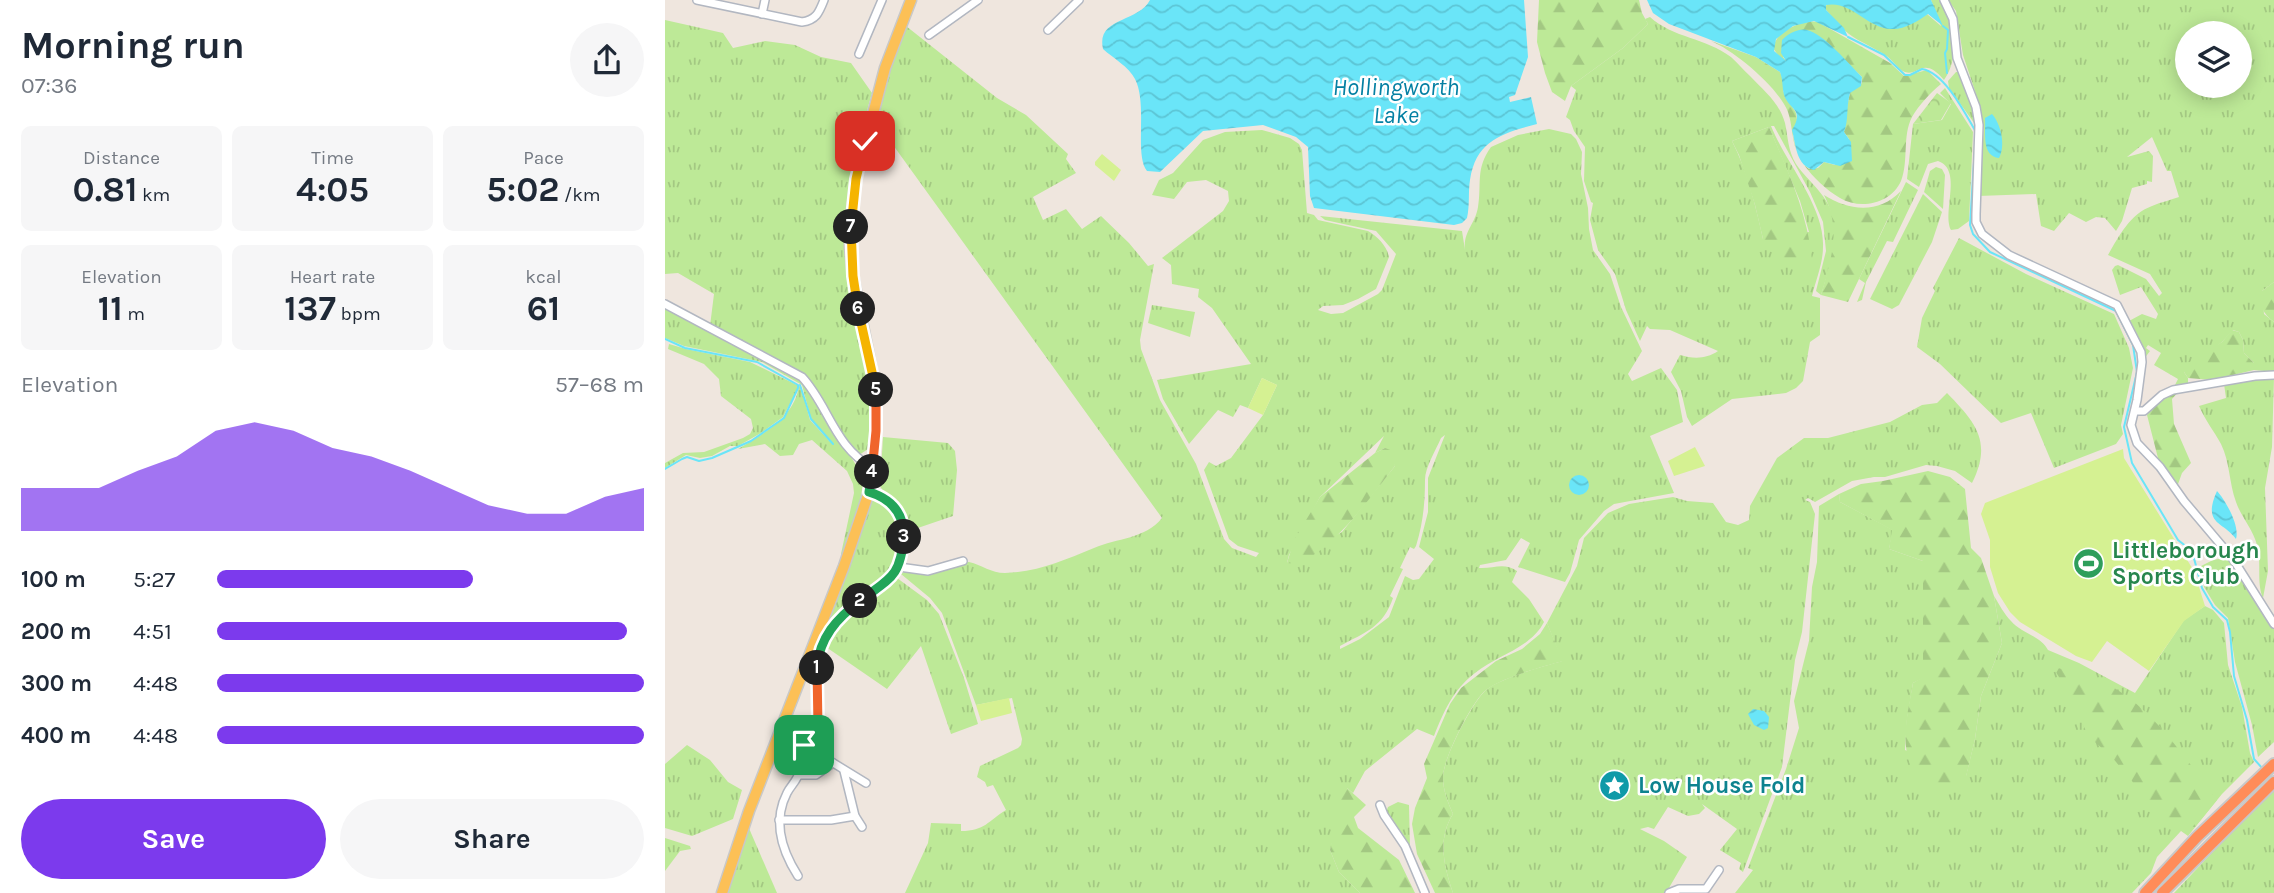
<!DOCTYPE html>
<html lang="en">
<head>
<meta charset="utf-8">
<style>
  body { margin:0; font-family:Karla,sans-serif; background:#f6f6f7; color:#1f2937; height:100vh; display:flex; flex-direction:column; font-size:26px; white-space:nowrap }
  * { box-sizing:border-box; margin:0 }
  p { font-size:23px; color:#747a83 }
  .icon { flex:none; width:38px; height:38px; fill:none; stroke:currentColor; stroke-width:2; stroke-linecap:round; stroke-linejoin:round }
  .map { position:relative; flex:1; overflow:hidden }
  .panel { display:flex; flex-direction:column; background:#fff; width:665px }
  .panel>* { flex:none }
  .buttons { position:absolute; left:1510px; top:21px; display:grid; gap:14px }
  .buttons a { display:grid; place-items:center; width:77px; height:77px; border-radius:50%; background:#fff; box-shadow:0 4px 18px #0003; font-size:35px }
  .pin { position:absolute; display:grid; place-items:center; width:60px; height:60px; color:#fff; margin:-30px; border-radius:14px; box-shadow:0 4px 10px #0006 }
  .km { position:absolute; width:35px; height:35px; margin:-18px; border-radius:50%; background:#222; color:#fff; font-size:19px; line-height:35px; text-align:center }
  .round { display:grid; place-items:center; flex:none; width:74px; height:74px; border-radius:37px; background:#f6f6f7 }
  .overview { display:flex; align-items:center; justify-content:space-between; height:119px; padding:0 21px }
  h1 { font-size:38px; font-weight:700; line-height:52px }
  .metrics { display:grid; grid-template-columns:repeat(3,1fr); gap:10px; height:119px; padding:7px 21px }
  .metrics div { display:grid; align-content:center; border-radius:10px; background:#f6f6f7; text-align:center }
  .metrics b { font-size:35px; font-weight:700 }
  .metrics small { font-size:19px; font-weight:400 }
  .metrics p { font-size:19px }
  .chart { height:196px; padding:14px 21px }
  .chart p { display:flex; justify-content:space-between }
  .chart svg { width:100%; height:126px; margin-top:7px; fill:#7c3aed; opacity:.7 }
  .primary-button { display:flex; gap:14px; margin-top:auto; padding:14px 21px }
  .primary-button a { flex:1; height:80px; border-radius:42px; background:#7c3aed; color:#fff; font-size:28px; font-weight:700; line-height:80px; text-align:center }
  .primary-button a+a { background:#f6f6f7; color:#1f2937 }
  ul { padding:0 21px; list-style:none; font-size:23px }
  li { display:grid; grid-template-columns:112px 84px 1fr; align-items:center; height:52px }
  li i { height:18px; border-radius:9px; background:#7c3aed }
  main { display:flex; flex:1; min-height:0 }
  .map>svg:first-child { display:block }
  .grass { fill:url(#grass-tufts); fill-rule:evenodd }
  .forest { fill:url(#forest-firs) }
  .park { fill:url(#park-crowns) }
  .pitch { fill:#d5f192 }
  .water { fill:url(#water-waves) }
  .lines { fill:none; stroke-linecap:round; stroke-linejoin:round }
  .stream { stroke:#6ae5f8; stroke-width:2 }
  .minor-casing { stroke:#b2b7c1; stroke-width:10 }
  .major-casing { stroke:#c8c8c8; stroke-width:13 }
  .highway-casing { stroke:#c8c8c8; stroke-width:14 }
  .minor { stroke:#fff; stroke-width:7 }
  .major { stroke:#fcc056; stroke-width:10 }
  .highway { stroke:#ff8c59; stroke-width:10 }
  .split-1-casing { stroke:#fff; stroke-width:14 }
  .split-2-casing { stroke:#fff; stroke-width:14 }
  .split-3-casing { stroke:#fff; stroke-width:14 }
  .split-4-casing { stroke:#fff; stroke-width:14 }
  .split-5-casing { stroke:#fff; stroke-width:14 }
  .split-6-casing { stroke:#fff; stroke-width:14 }
  .split-7-casing { stroke:#fff; stroke-width:14 }
  .split-8-casing { stroke:#fff; stroke-width:14 }
  .split-1 { stroke:#f0652b; stroke-width:9 }
  .split-2 { stroke:#22a559; stroke-width:9 }
  .split-3 { stroke:#22a559; stroke-width:9 }
  .split-4 { stroke:#22a559; stroke-width:9 }
  .split-5 { stroke:#f0652b; stroke-width:9 }
  .split-6 { stroke:#f5b400; stroke-width:9 }
  .split-7 { stroke:#f5b400; stroke-width:9 }
  .split-8 { stroke:#f5b400; stroke-width:9 }
  .labels { text-anchor:middle; stroke-width:5; stroke-linejoin:round; paint-order:stroke }
  .leisure-label { font-size:23px; font-weight:bold; fill:#27864d; stroke:#fff; text-anchor:start }
  .culture-label { font-size:23px; font-weight:bold; fill:#0d838f; stroke:#fff; text-anchor:start }
  .water-label { font-size:24px; font-style:italic; fill:#0480a3; stroke:#fff }
</style>
</head>
<body>
<main>
<section class="panel">
<div class="overview"><div><h1>Morning run</h1><p>07:36</p></div><a class="round"><svg class="icon" aria-label="share" viewBox="0 0 24 24"><path d="M12 15V3M7 8l5-5 5 5M5 13v7h14v-7"/></svg></a></div>
<div class="metrics">
<div><p>Distance</p><b>0.81<small> km</small></b></div>
<div><p>Time</p><b>4:05</b></div>
<div><p>Pace</p><b>5:02<small> /km</small></b></div>
</div>
<div class="metrics">
<div><p>Elevation</p><b>11<small> m</small></b></div>
<div><p>Heart rate</p><b>137<small> bpm</small></b></div>
<div><p>kcal</p><b>61</b></div>
</div>
<div class="chart"><p><span>Elevation</span>57–68 m</p>
<svg viewBox="0 0 160 44" preserveAspectRatio="none"><path d="M0 44V29L10 29L20 29L30 23L40 18L50 9L60 6L70 9L80 15L90 18L100 23L110 29L120 35L130 38L140 38L150 32L160 29V44z"/></svg>
</div>
<ul>
<li><b>100 m</b>5:27<i style="width:60%"></i></li>
<li><b>200 m</b>4:51<i style="width:96%"></i></li>
<li><b>300 m</b>4:48<i style="width:100%"></i></li>
<li><b>400 m</b>4:48<i style="width:100%"></i></li>
</ul>
<div class="primary-button"><a>Save</a><a>Share</a></div>
</section>
<div class="map">
<svg width="1609" height="893" viewBox="0 0 1609 893">
  <defs>
    <pattern id="grass-tufts" width="24" height="20" patternUnits="userSpaceOnUse" patternTransform="scale(1.75)"><rect width="24" height="20" fill="#bde997"/><path d="M3 7l-1-3M5 7V3M7 7l1-3M15 17l-1-3M17 17v-4M19 17l1-3" fill="none" stroke="#a3c882"/></pattern>
    <pattern id="forest-firs" width="22" height="20" patternUnits="userSpaceOnUse" patternTransform="scale(1.75)"><rect width="22" height="20" fill="#bde997"/><path d="M5 1l3.5 6h-7zM16 11l3.5 6h-7z" fill="#a3c882"/></pattern>
    <pattern id="park-crowns" width="20" height="18" patternUnits="userSpaceOnUse" patternTransform="scale(1.75)"><rect width="20" height="18" fill="#bde997"/><path d="M2 6a3 3 0 1 1 6 0M12 15a3 3 0 1 1 6 0" fill="none" stroke="#a3c882"/></pattern>
    <pattern id="water-waves" width="16" height="10" patternUnits="userSpaceOnUse" patternTransform="scale(1.75)"><rect width="16" height="10" fill="#6ae5f8"/><path d="M0 5q4-4 8 0t8 0" fill="none" stroke="#5cc5d5"/></pattern>
  </defs>
  <rect width="100%" height="100%" fill="#efe6de"/>
  <g class="grass">
    <path d="M1266 0H1276C1290 23 1295 58 1279 80 1258 55 1253 77 1240 72 1234 70 1228 61 1223 57 1211 48 1196 43 1184 34 1176 28 1168 18 1161 10L1160 7 1163 3C1211 2 1202 52 1262 14L1276 26Z"/>
    <path d="M1283 0H1609V282L1597 291 1599 314 1609 322V372L1589 370V363L1579 353 1578 340 1574 332 1568 330 1557 342 1519 372 1523 378V383L1512 388 1509 387 1513 379 1489 365 1496 353 1483 345 1481 348 1485 351 1479 359 1471 332 1464 321 1477 314 1491 319 1493 314 1476 287 1455 295 1447 270 1450 266 1453 265 1481 279 1494 296 1497 293 1485 274 1443 255C1454 236 1465 214 1487 206 1496 202 1506 200 1514 197L1506 171H1502L1487 137 1462 157 1484 151 1488 156 1487 182 1482 181V184L1467 188 1457 221 1451 231 1440 218 1431 217 1421 222 1404 213 1389 231 1376 226 1371 194 1313 196 1319 129 1310 91 1298 55 1291 11ZM1522 33H1575V86H1522Z"/>
    <path d="M985 17C1008 38 1041 38 1066 57 1073 63 1078 70 1085 76 1099 91 1114 102 1120 123 1123 137 1123 151 1131 164 1145 184 1164 195 1169 221 1173 246 1163 271 1156 295L1151 291 1161 251 1158 222 1145 192 1109 126H1106C1121 163 1160 207 1158 247 1158 263 1151 280 1147 296L1155 298V335L1145 342 1138 381 1131 388 1121 393 1067 399 1027 426 1022 417 1016 391 1006 372 1015 355C1029 359 1041 359 1053 351L1005 330 985 329 982 326 975 341 961 310 950 274 933 250 925 220 928 203 926 202 919 181 920 147 909 131 905 120 901 117 911 90 906 86 958 48 983 24 980 19ZM1104 127 1135 201 1144 232 1098 239C1091 207 1082 170 1067 141Z"/>
    <path d="M0 20 58 33 68 48 100 41 130 45 156 57 186 63 207 93C192 145 176 203 180 257 184 299 198 338 204 379 207 403 205 426 203 449L194 455 171 425 141 375 45 326 49 294 13 273 0 274Z"/>
    <path d="M241 26 332 98 361 115 403 154 401 159 411 173 368 197 378 220 401 209 417 229 436 216 464 243 483 266 489 264 475 340 476 349 495 400 531 464 559 539 567 548 591 557 594 553 573 546 564 539 539 470 544 462 551 466 566 458 598 415 612 385 597 378 583 408 575 405 568 417 553 410 524 444 498 399 492 380 586 364 547 308 533 297 534 289 507 284 506 265 497 258 558 211 564 201 563 191 541 180 522 182 509 199 487 195 494 180 508 173 538 140 560 132 597 130 625 138 634 144 637 150 642 213 649 215 653 220 703 231C712 236 722 246 724 257L711 289 693 299 678 305 658 306 653 310 666 314 678 313 713 294 717 290 731 254 711 231 660 220 655 216 797 231 800 250C798 231 810 225 813 207 817 184 810 169 826 147L853 135 884 129 906 134 911 139 917 152 916 174 923 208 924 229 928 250 945 274 956 307 977 351 963 374 967 381 996 368 1012 390 1018 422 985 436 1009 493 949 504 939 511 914 540 905 573 900 582 853 567 865 543 856 538 841 560 815 565 814 568C828 569 839 562 852 571L847 582 864 599 879 622C866 648 832 655 810 673 788 690 779 711 769 736L752 729 700 771 688 793 682 788 665 850 674 872 695 893H240L263 843 266 823 296 824V831C320 831 323 821 341 810L328 785 322 787 320 782 312 777 315 766 353 748 356 745 357 739 347 698 311 705 277 613 265 598 236 574C239 572 242 570 245 569 252 568 301 562 304 562 317 565 326 573 340 573 374 572 399 560 429 548 452 538 480 539 497 518L210 120 225 68ZM780 435 763 478V512L754 547 769 559 754 579 748 580 740 576 724 617 695 639 675 649V646C701 632 718 627 728 598L725 596 738 569 735 568 745 547 749 549 751 546C758 523 760 504 760 480 760 467 771 450 776 438ZM719 436 710 453 720 448 730 466 677 532 622 563 624 555 655 497Z"/>
    <path d="M1291 72H1295L1307 104 1312 127 1284 88 1283 81Z"/>
    <path d="M1280 88 1308 132 1304 221 1293 229 1286 230C1277 211 1298 170 1273 161L1263 164 1254 187 1242 179 1248 124 1277 120 1286 104 1275 93Z"/>
    <path d="M1271 167 1277 169 1280 175 1278 209 1259 192 1265 171Z"/>
    <path d="M1241 182 1253 190 1228 242 1222 241 1201 282 1197 300 1192 302 1200 283 1194 279Z"/>
    <path d="M1258 194 1277 212 1267 242 1234 305 1227 309 1205 299Z"/>
    <path d="M1294 238 1361 274 1449 314 1464 348 1468 368 1456 425 1458 434 1451 444 1389 468 1366 413 1336 423 1275 364 1252 347 1257 318 1270 291 1268 288Z"/>
    <path d="M487 305 530 312 525 337 483 323Z"/>
    <path d="M0 307 46 333 86 351 135 377 187 455 186 457 199 478 194 508 178 556 176 554 189 493 188 484 182 471 147 440 134 444 128 455 115 456 100 444 73 449C98 434 129 418 134 386L136 387 145 420 168 445 146 419 137 385 97 362 19 346 0 338Z"/>
    <path d="M4 344 21 349 85 362 132 385 133 388 118 417 96 433 73 446H65L47 456 35 458 21 455 0 468V463L18 453 39 452 78 438 85 434 88 428 86 419 56 396 54 379 39 364 3 349Z"/>
    <path d="M1609 377 1607 447 1600 488 1603 571 1598 598C1591 582 1597 562 1592 545 1588 529 1576 517 1571 502 1564 483 1565 462 1556 444 1549 431 1540 420 1534 406L1561 398 1559 384 1590 378Z"/>
    <path d="M1282 393C1310 422 1328 441 1307 483L1290 471 1272 466 1261 465 1220 477H1209L1187 481 1150 502 1143 498 1140 500 1145 502 1150 514 1137 632 1130 660 1117 767 1078 872 1074 869 1076 863 1055 850 1072 829 1037 804 1040 808 1034 814 1023 816 1003 807 989 829 983 827 975 829 999 841 1022 857 1001 893H788C779 866 772 839 788 814 783 802 778 791 778 777 778 759 807 702 821 690 838 677 877 667 897 661L882 623 912 566 919 538 943 513 964 504 1008 497 1022 501 1048 503 1061 522 1073 525 1084 520 1085 506 1112 458 1139 438H1163L1225 422 1257 405 1272 403Z"/>
    <path d="M218 437 283 443 290 451 292 470 288 516 244 531C242 509 224 503 215 486Z"/>
    <path d="M1174 494 1175 502 1228 530 1224 549 1258 561V678L1248 683 1242 719 1240 750 1301 776 1310 739 1316 696 1337 643 1329 596C1334 604 1339 614 1346 621 1356 633 1376 636 1383 650L1414 663 1470 693 1519 620 1540 606 1548 610 1559 623 1563 665 1577 707 1585 753 1589 762 1557 794 1523 836 1516 831 1492 857 1486 873 1467 893H1070L1088 870 1083 868 1121 769 1134 728 1129 701 1144 641 1147 587 1152 562 1154 506Z"/>
    <path d="M214 498 224 505 236 520 235 552 229 570 164 628 160 626 206 502 208 499Z"/>
    <path d="M1563 557 1609 628V742L1593 757 1587 725 1570 662 1563 618 1550 605 1539 587 1536 566 1548 560Z"/>
    <path d="M232 578 262 600 274 614 299 678 313 724 286 734 256 646 222 689 161 647C172 616 203 592 232 578Z"/>
    <path d="M22 745 45 760 63 782 77 790 68 819 27 836 0 828V764Z"/>
    <path d="M1609 787V893H1509Z"/>
    <path d="M733 802 744 805 745 848 721 812 723 807Z"/>
    <path d="M83 826 112 893H62Z"/>
    <path d="M0 838 25 846 26 849 15 851 0 871Z"/>
  </g>
  <g class="forest">
    <path d="M874 0H974L977 13 983 24 958 48 906 86 900 101 887 92 880 73 872 42Z"/>
    <path d="M1143 21 1153 22 1225 63 1239 76 1262 70 1276 84C1265 93 1254 105 1247 117 1237 136 1244 161 1236 181 1226 204 1195 210 1175 198 1160 189 1149 178 1139 165L1144 169 1153 168 1159 162 1170 165 1184 139 1179 132C1181 123 1182 95 1187 90 1191 87 1194 86 1197 83V77L1155 37 1118 57 1122 62 1115 58 1108 48C1112 31 1128 26 1143 21Z"/>
    <path d="M1046 41 1091 57 1115 72 1119 82 1118 91 1131 113 1132 120 1128 135 1131 150C1127 138 1127 124 1123 112 1114 88 1070 51 1046 41Z"/>
    <path d="M1104 127C1123 171 1143 214 1147 261L1115 264 1098 239 1090 205 1074 155 1067 141Z"/>
    <path d="M1236 191 1183 302 1156 295C1166 258 1177 231 1159 195 1184 211 1214 214 1236 191Z"/>
    <path d="M1609 282V322C1597 313 1595 306 1597 291Z"/>
    <path d="M1567 330 1574 332 1578 340 1579 353 1589 363V370L1547 380 1523 378 1519 372 1520 365 1557 342Z"/>
    <path d="M1514 391 1507 399 1509 424 1526 463 1517 473 1512 487 1494 462 1482 415 1494 400Z"/>
    <path d="M720 448 728 451 730 466C709 492 657 568 622 563L629 540 655 497 710 453Z"/>
    <path d="M1263 471 1285 477 1300 489 1306 548 1316 558 1329 596 1337 643 1316 696 1310 739 1301 777 1268 798C1262 789 1253 780 1248 771 1234 744 1243 712 1248 683L1258 677V561L1224 549 1227 530 1175 502 1174 494 1196 484 1218 481Z"/>
    <path d="M882 623 898 661C877 667 838 677 821 690 807 701 778 759 778 777 778 791 783 802 788 814 772 839 779 866 788 893H770L752 854 747 824 750 808 762 778 759 764 785 704 796 688 831 661 857 649 875 634Z"/>
    <path d="M1387 666C1405 672 1427 676 1444 685 1490 710 1521 760 1552 800L1530 827H1495L1467 781 1446 756 1423 736 1403 691Z"/>
    <path d="M677 786 682 788 701 805 689 817 693 828 734 860 750 893H695L674 872 665 850Z"/>
  </g>
  <path class="park" d="M1272 93 1286 103 1276 120 1248 124Z"/>
  <g class="pitch">
    <path d="M437 154 456 170 449 181 430 165V162Z"/>
    <path d="M597 378 612 385 598 415 583 408Z"/>
    <path d="M1030 447 1040 466 1009 476 1003 461Z"/>
    <path d="M1458 449 1459 458 1529 571 1540 606 1519 621 1484 671 1442 641 1427 662 1411 656 1355 622 1345 612 1333 593 1325 567V540L1316 514 1320 503Z"/>
    <path d="M344 698 347 713 316 721 311 705Z"/>
  </g>
  <g class="water">
    <path d="M485 0H859L863 57 850 95 844 97 845 102 866 97 872 124C838 133 811 140 805 180 803 192 805 205 802 218L797 223 789 225 649 208 645 196 643 147 631 137 598 125 538 131 495 172 482 171C469 155 483 104 470 79 464 67 448 58 438 49 431 17 473 23 485 0Z"/>
    <path d="M982 0H1266L1278 26 1263 14C1253 21 1239 30 1226 29 1202 28 1186 0 1161 5V10L1179 28 1183 37 1149 21 1128 26 1111 39 1109 51 1121 61 1116 53 1117 40C1123 34 1133 28 1142 30 1158 33 1185 65 1197 77L1196 86 1185 93C1181 107 1184 119 1179 132L1186 142 1187 161 1175 166 1159 162 1149 170C1131 166 1131 145 1127 130 1140 109 1124 110 1119 95 1117 87 1118 80 1115 72L1091 57 1004 24 988 13Z"/>
    <path d="M1327 114C1336 124 1341 146 1334 158 1316 156 1321 132 1320 118Z"/>
    <circle cx="914" cy="485" r="10"/>
    <path d="M1552 491C1561 501 1575 526 1571 539 1558 521 1537 525 1552 491Z"/>
    <path d="M1088 709 1099 711 1104 717 1103 728 1099 730 1089 725 1083 714Z"/>
  </g>
  <g class="lines">
    <g class="stream">
      <path d="M1278 26 1283 30 1282 49 1280 53 1282 73"/>
      <path d="M1183 37 1219 55 1240 75H1245L1257 69C1280 73 1300 113 1311 132"/>
      <path d="M1309 162 1305 225 1308 234 1325 252 1451 311 1468 345 1472 372 1459 427 1467 463 1513 540 1527 551 1537 588 1548 607 1562 620 1565 632 1569 676 1582 720 1589 759 1598 769"/>
      <path d="M0 339 20 348 92 362 133 385V388L119 418 86 441 47 458 34 461 22 457 17 459 0 469"/>
      <path d="M135 385 146 419 168 444"/>
    </g>
    <defs>
      <g id="minor">
        <path d="M32 0 137 22C151 20 154 13 159 0"/>
        <path d="M1279 0 1288 19 1292 58 1311 107 1314 125 1311 214V222L1317 234 1344 255 1452 305 1476 352 1477 362 1472 400 1466 425 1472 443 1495 467 1519 501 1568 559 1609 624"/>
        <path d="M97 14 100 0"/>
        <path d="M383 30 414 0"/>
        <path d="M264 35 313 0"/>
        <path d="M194 54 217 0"/>
        <path d="M0 304 137 377C164 406 169 447 208 468"/>
        <path d="M1470 411H1479L1497 395 1508 390 1590 376 1609 375"/>
        <path d="M234 567 263 571 298 561"/>
        <path d="M139 745 201 783"/>
        <path d="M107 753C125 757 148 745 153 727 152 706 150 683 153 662 158 620 199 598 229 574 236 565 237 554 238 542 241 515 231 500 204 492"/>
        <path d="M179 771 190 816 197 827"/>
        <path d="M134 775H151L168 763"/>
        <path d="M715 805 719 815 740 846 760 893"/>
        <path d="M114 820H166L190 816"/>
        <path d="M133 876C117 851 107 822 122 793 126 785 133 780 135 770"/>
        <path d="M1004 893 1014 889H1041L1054 870"/>
      </g>
      <path id="major" d="M57 893 84 811 179 566 204 492 211 431V391L188 276 185 247 186 218 191 179 220 68 246 0"/>
      <g id="highway">
        <path d="M1480 893 1532 837 1609 764"/>
        <path d="M1497 893 1609 782"/>
      </g>
    </defs>
    <use href="#minor" class="minor-casing"/>
    <use href="#major" class="major-casing"/>
    <use href="#highway" class="highway-casing"/>
    <use href="#minor" class="minor"/>
    <use href="#major" class="major"/>
    <use href="#highway" class="highway"/>
  </g>
  <g class="lines">
    <defs>
      <path id="split-1" d="M139 745 150 736 153 727 152 668"/>
      <path id="split-2" d="M152 668C154 638 172 618 195 601"/>
      <path id="split-3" d="M195 601C225 578 235 578 239 537"/>
      <path id="split-4" d="M207 472 204 492C227 499 239 514 239 537"/>
      <path id="split-5" d="M207 472 211 431V390"/>
      <path id="split-6" d="M193 309 211 390"/>
      <path id="split-7" d="M186 227 188 276 193 309"/>
      <path id="split-8" d="M186 227 191 179 200 141"/>
    </defs>
    <use href="#split-1" class="split-1-casing"/>
    <use href="#split-2" class="split-2-casing"/>
    <use href="#split-3" class="split-3-casing"/>
    <use href="#split-4" class="split-4-casing"/>
    <use href="#split-5" class="split-5-casing"/>
    <use href="#split-6" class="split-6-casing"/>
    <use href="#split-7" class="split-7-casing"/>
    <use href="#split-8" class="split-8-casing"/>
    <use href="#split-1" class="split-1"/>
    <use href="#split-2" class="split-2"/>
    <use href="#split-3" class="split-3"/>
    <use href="#split-4" class="split-4"/>
    <use href="#split-5" class="split-5"/>
    <use href="#split-6" class="split-6"/>
    <use href="#split-7" class="split-7"/>
    <use href="#split-8" class="split-8"/>
  </g>
  <defs>
    <symbol id="stadium-disc" viewBox="-11 -11 22 22"><circle r="9.5" fill="#2e9e5b" stroke="#fff"/><path d="M0-5a6.5 5 0 1 0 0 10a6.5 5 0 1 0 0-10ZM-3.5-1.8h7v3.6h-7Z" fill="#fff"/></symbol>
    <symbol id="sight-disc" viewBox="-11 -11 22 22"><circle r="9.5" fill="#0f9aa8" stroke="#fff"/><path d="M0-6L1.8-2.2L6-1.7L2.9 1.2L3.7 5.4L0 3.3L-3.7 5.4L-2.9 1.2L-6-1.7L-1.8-2.2Z" fill="#fff"/></symbol>
  </defs>
  <g fill-rule="evenodd">
    <use href="#stadium-disc" x="1406" y="546" width="35" height="35"/>
    <use href="#sight-disc" x="932" y="768" width="35" height="35"/>
  </g>
  <g class="labels">
    <g class="leisure-label">
      <text x="1447" y="558">Littleborough<tspan x="1447" dy="26">Sports Club</tspan></text>
    </g>
    <g class="culture-label">
      <text x="973" y="793">Low House Fold</text>
    </g>
    <g class="water-label">
      <text x="731" y="95">Hollingworth<tspan x="731" dy="28">Lake</tspan></text>
    </g>
  </g>
</svg>
<div class="buttons">
<a><svg class="icon" aria-label="layers" viewBox="0 0 24 24"><path d="M12 4l9 5-9 5-9-5zM3 14l9 5 9-5"/></svg></a>
</div>
<div class="pin" style="left:139px;top:745px;background:#1e9e55"><svg class="icon" aria-label="arrive" viewBox="0 0 24 24"><path d="M6 21V4h12l-3 4 3 4H6"/></svg></div>
<div class="pin" style="left:200px;top:141px;background:#d93025"><svg class="icon" aria-label="check" viewBox="0 0 24 24"><path d="M5 12l5 5 9-10"/></svg></div>
<b class="km" style="left:152px;top:668px">1</b>
<b class="km" style="left:195px;top:601px">2</b>
<b class="km" style="left:239px;top:537px">3</b>
<b class="km" style="left:207px;top:472px">4</b>
<b class="km" style="left:211px;top:390px">5</b>
<b class="km" style="left:193px;top:309px">6</b>
<b class="km" style="left:186px;top:227px">7</b>
</div>
</main>
</body>
</html>
